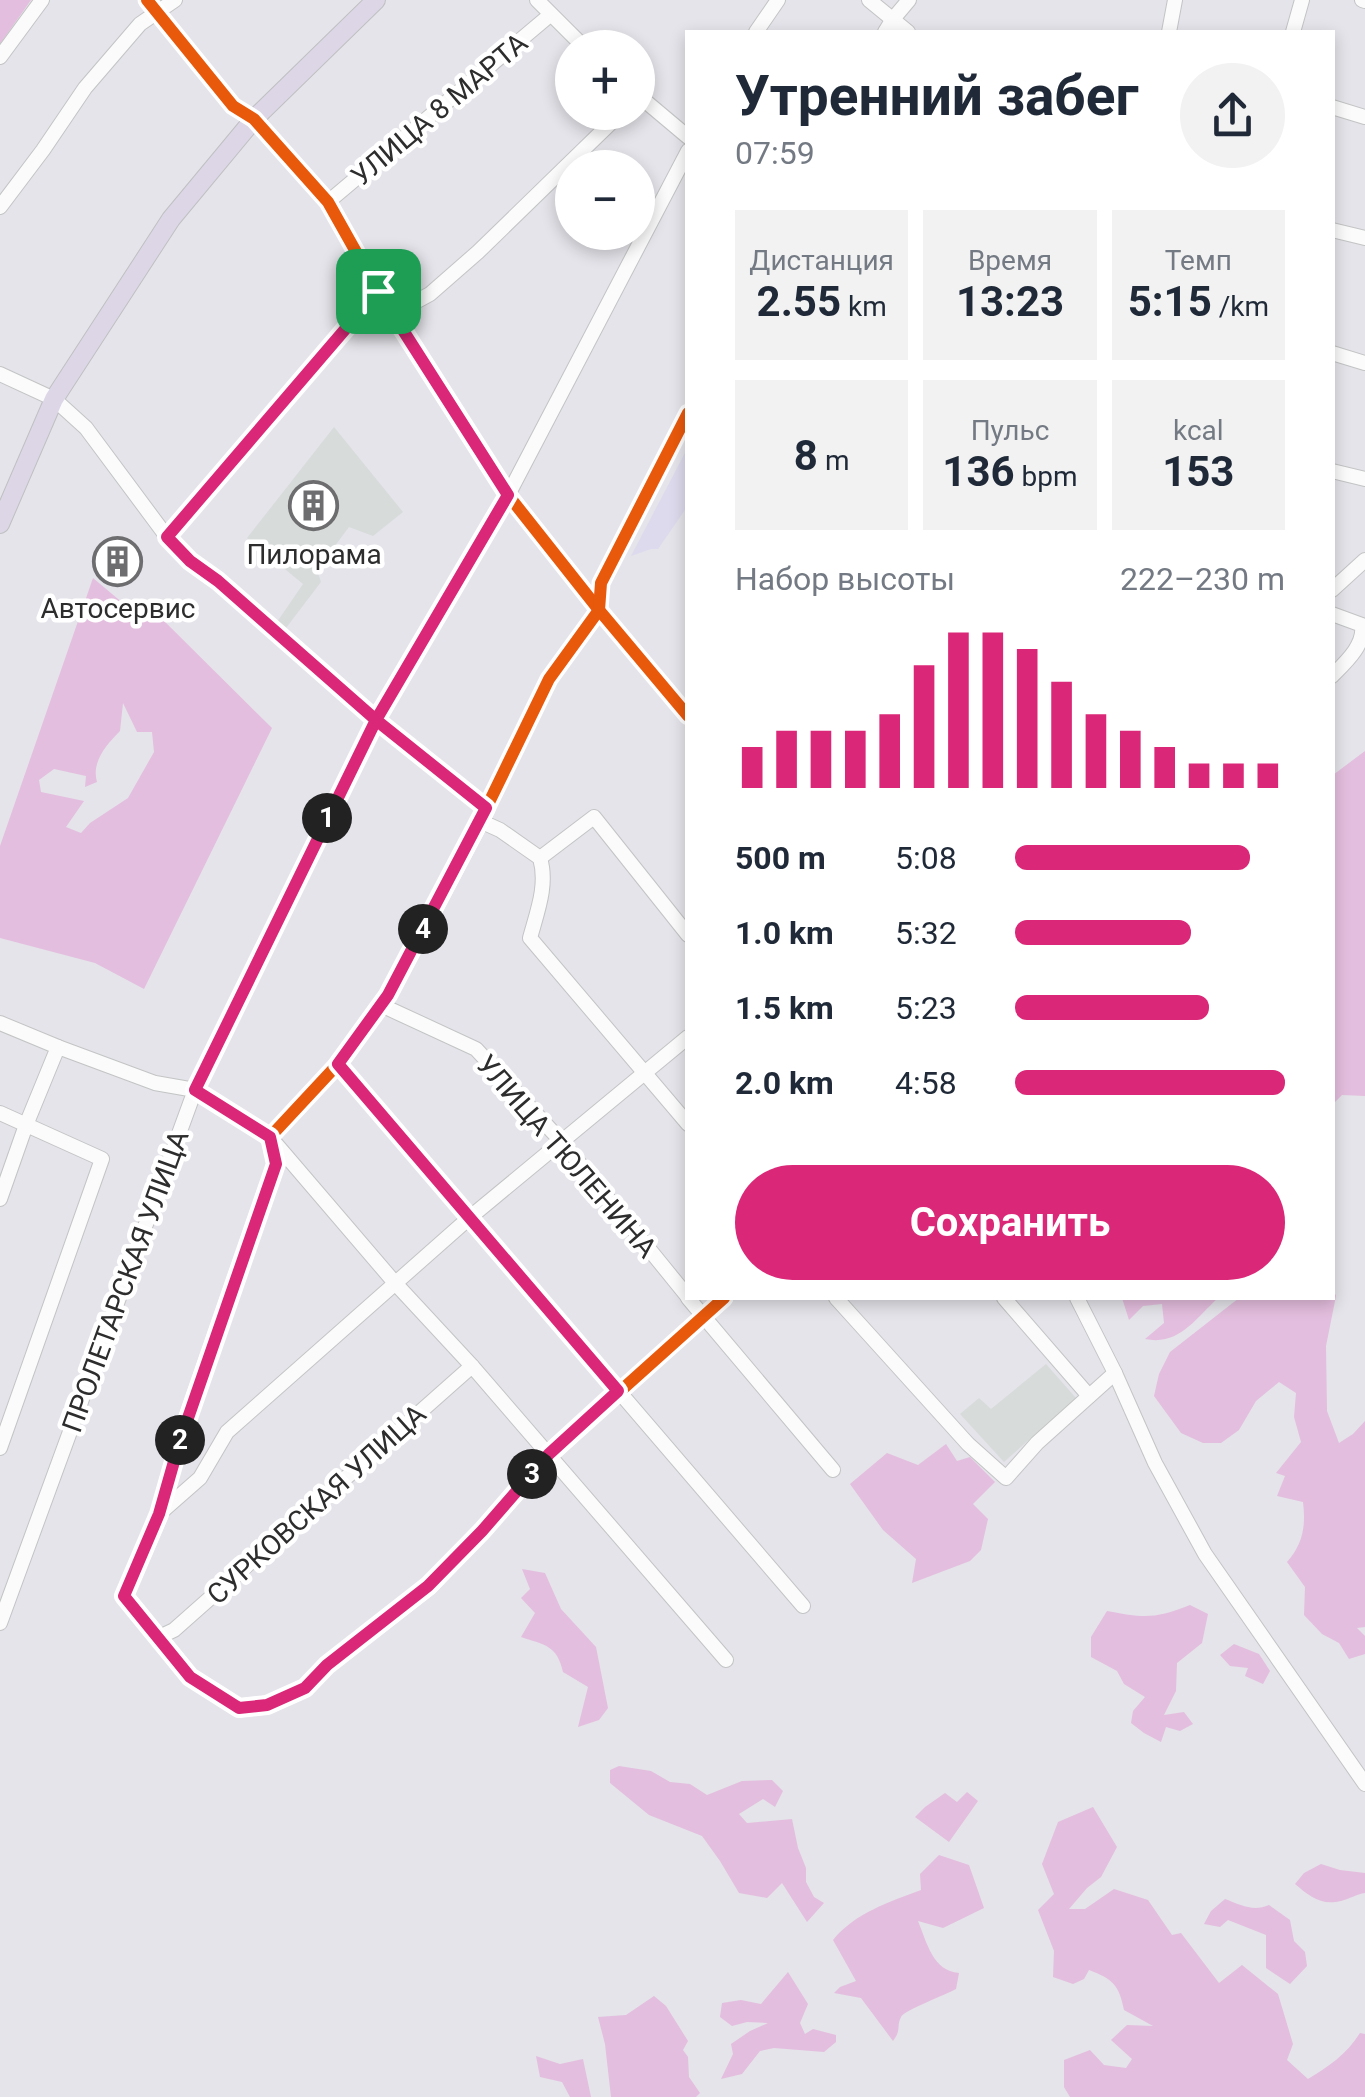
<!DOCTYPE html>
<html lang="ru">
<head>
<meta charset="utf-8">
<style>
  body { margin:0; font-family:Roboto,sans-serif; background:#f2f2f3; color:#1f2937; height:100vh; display:flex; flex-direction:column; font-size:38px; white-space:nowrap }
  * { box-sizing:border-box; margin:0 }
  p { font-size:32px; color:#747a83 }
  .icon { flex:none; width:55px; height:55px; fill:none; stroke:currentColor; stroke-width:2; stroke-linecap:round; stroke-linejoin:round }
  .map { position:relative; flex:1; overflow:hidden }
  .sheet { position:absolute; left:685px; top:30px; width:650px; height:1270px; display:flex; flex-direction:column; background:#fff; border-radius:0px; box-shadow:0 5px 15px #0003 }
  .sheet>* { flex:none }
  .fabs { position:absolute; left:555px; top:30px; display:grid; gap:20px }
  .fabs a { display:grid; place-items:center; width:100px; height:100px; border-radius:50%; background:#fff; box-shadow:0 5px 15px #0003; font-size:50px }
  .pin { position:absolute; display:grid; place-items:center; width:85px; height:85px; color:#fff; margin:-42px; border-radius:20px; box-shadow:0 5px 15px #0006 }
  .km { position:absolute; width:50px; height:50px; margin:-25px; border-radius:50%; background:#222; color:#fff; font-size:28px; line-height:50px; text-align:center }
  .round { display:grid; place-items:center; flex:none; width:105px; height:105px; border-radius:52px; background:#f2f2f3 }
  .headline { display:flex; align-items:center; justify-content:space-between; height:170px; padding:0 50px }
  h1 { font-size:55px; font-weight:700; line-height:75px }
  .figures { display:grid; grid-template-columns:repeat(3,1fr); gap:15px; height:170px; padding:10px 50px }
  .figures div { display:grid; align-content:center; border-radius:0px; background:#f2f2f3; text-align:center }
  .figures b { font-size:42px; font-weight:700 }
  .figures small { font-size:28px; font-weight:400 }
  .figures p { font-size:28px }
  .chart { height:280px; padding:20px 50px }
  .chart p { display:flex; justify-content:space-between }
  .chart svg { width:100%; height:180px; margin-top:10px; stroke:#db2777; stroke-width:6 }
  .button { display:flex; gap:20px; margin-top:auto; padding:20px 50px }
  .button a { flex:1; height:115px; border-radius:60px; background:#db2777; color:#fff; font-size:40px; font-weight:700; line-height:115px; text-align:center }
  ul { padding:0 50px; list-style:none; font-size:32px }
  li { display:grid; grid-template-columns:160px 120px 1fr; align-items:center; height:75px }
  li i { height:25px; border-radius:12px; background:#db2777 }
  .map>svg:first-child { display:block }
  .industrial { fill:#d7dbd9 }
  .education { fill:#dddaed }
  .green { fill:#e4bede; fill-rule:evenodd }
  .lines { fill:none; stroke-linecap:round; stroke-linejoin:round }
  .minor-casing { stroke:#c3c4c4; stroke-width:16 }
  .major-casing { stroke:#c0c0c2; stroke-width:20 }
  .minor { stroke:#fbfbfc; stroke-width:14 }
  .major { stroke:#dcd6e7; stroke-width:18 }
  .cycleway-casing { stroke:#fff; stroke-width:19 }
  .cycleway { stroke:#e8590c; stroke-width:12 }
  .route-casing { stroke:#fff; stroke-width:20 }
  .route { stroke:#db2777; stroke-width:12 }
  .labels { text-anchor:middle; stroke-width:9; stroke-linejoin:round; paint-order:stroke }
  .street-label { font-size:28px; fill:#2d2d2d; stroke:#fff }
  .poi-label { font-size:28px; fill:#2d2d2d; stroke:#fff }
</style>
</head>
<body>
<div class="map">
<svg width="1365" height="2097" viewBox="0 0 1365 2097">
  <rect width="100%" height="100%" fill="#e4e4ea"/>
  <g class="industrial">
    <path d="M334 427 403 512 373 536 349 527 317 570 321 582 286 628 277 622 303 584 247 538Z"/>
    <path d="M1046 1364 1076 1398 1004 1462 960 1414 979 1398 991 1409Z"/>
  </g>
  <path class="education" d="M687 449V507L658 549H651L631 556Z"/>
  <g class="green">
    <path d="M0 0H31L0 44Z"/>
    <path d="M93 578 143 620 154 611 272 728 144 989 95 963 0 938V846ZM123 703 137 732H152L154 752 128 798 90 823 81 833 66 827 84 801 41 792 39 780 54 769 86 776 85 787 97 782C91 762 107 744 120 731Z"/>
    <path d="M1365 751V1096L1342 1095 1333 1104V775Z"/>
    <path d="M1333 1289 1336 1296 1326 1346 1327 1411 1339 1443 1353 1434 1365 1421V1627L1357 1628 1365 1636V1654L1349 1659 1339 1643 1322 1634 1304 1615 1305 1587 1287 1562C1303 1544 1306 1526 1303 1502L1277 1496 1285 1476 1276 1473 1301 1442 1294 1417 1296 1393 1279 1382 1256 1401 1239 1430 1221 1443H1203L1181 1433 1154 1396 1159 1374 1170 1352 1239 1298H1332Z"/>
    <path d="M1122 1298H1218C1195 1319 1179 1346 1145 1339L1164 1323 1162 1304 1143 1306 1129 1320Z"/>
    <path d="M946 1444 957 1461 970 1457 995 1482 973 1504 988 1519 981 1550 970 1561 912 1583 916 1559 883 1530 850 1484 887 1453 918 1465Z"/>
    <path d="M522 1569 545 1573 561 1609 596 1647 608 1708 599 1720 578 1727 588 1687 563 1672C557 1645 545 1645 521 1637L535 1613 521 1598 530 1589Z"/>
    <path d="M1190 1605 1208 1614 1202 1643 1177 1663 1176 1691 1164 1715 1184 1712 1193 1724 1180 1731 1166 1727 1161 1742 1144 1733 1131 1723 1133 1711 1145 1697 1124 1684 1117 1671 1091 1657V1637L1107 1611C1144 1618 1155 1619 1190 1605Z"/>
    <path d="M1234 1644 1259 1654 1270 1671 1263 1684 1245 1676 1248 1668 1230 1666 1220 1655Z"/>
    <path d="M619 1766 651 1771 670 1782 690 1784 707 1795 742 1781 772 1780 783 1791 775 1807 763 1799 739 1814 747 1823 792 1819 798 1848 806 1868V1882L814 1897 824 1903 807 1922 782 1883 767 1898 739 1893 720 1861 702 1836 649 1815 610 1783V1770Z"/>
    <path d="M967 1792 978 1801 949 1842 915 1817 925 1807 945 1793 957 1802Z"/>
    <path d="M1093 1807 1117 1847 1101 1877 1087 1888 1069 1909H1085L1114 1889 1148 1900 1172 1935 1181 1933 1219 1983 1242 1965 1278 1994 1293 2044 1287 2060 1308 2079C1329 2066 1346 2055 1360 2033L1365 2034V2097H1070L1064 2087V2060L1090 2050 1104 2065 1126 2068 1132 2059 1111 2040 1127 2025 1153 2026 1124 2010C1119 1985 1113 1979 1089 1970L1084 1979 1073 1984 1053 1977 1054 1951 1038 1910 1054 1894 1042 1864 1058 1822Z"/>
    <path d="M939 1855 969 1865 984 1908 943 1928 918 1921C927 1943 933 1971 959 1973L956 1989C947 1994 903 2011 901 2017 896 2027 902 2029 893 2041L861 1998 834 1993 840 1987 856 1981 833 1940C855 1913 889 1902 921 1890L920 1874Z"/>
    <path d="M1321 1864 1340 1870 1365 1873V1893C1356 1894 1350 1899 1341 1901 1321 1906 1309 1896 1295 1884L1304 1873Z"/>
    <path d="M1225 1899C1241 1905 1253 1912 1269 1905L1290 1920 1294 1941 1305 1952 1307 1966 1290 1984 1266 1968V1935L1228 1920 1220 1927 1204 1924 1211 1911Z"/>
    <path d="M788 1972 808 2004 800 2023 805 2034 813 2029 836 2035V2042L824 2052 774 2048 760 2051 742 2074 721 2079 733 2054 731 2044 750 2031 768 2023 747 2022 732 2026 720 2017 722 2003 741 2000 761 2004Z"/>
    <path d="M654 1996 666 2006 688 2041 683 2050 688 2057 689 2077 700 2093 696 2097H611L605 2044 598 2017 626 2015Z"/>
    <path d="M536 2056 560 2064 583 2059 591 2097H570L562 2082 540 2077Z"/>
  </g>
  <g class="lines">
    <defs>
      <g id="minor">
        <path d="M147 0 233 106 254 119 328 202 378 291 508 495 599 610 688 716"/>
        <path d="M537 0 585 48"/>
        <path d="M869 0 908 32"/>
        <path d="M1362 0 1365 1"/>
        <path d="M756 32 778 0"/>
        <path d="M885 32 893 19 909 0"/>
        <path d="M1169 32 1175 0"/>
        <path d="M1293 32 1302 0"/>
        <path d="M0 57 42 0"/>
        <path d="M638 95 688 137"/>
        <path d="M1332 107 1365 117"/>
        <path d="M328 202 550 15"/>
        <path d="M0 207 43 150 85 88 140 24 175 0"/>
        <path d="M1332 230 1365 238"/>
        <path d="M393 314 430 294 478 252 622 112"/>
        <path d="M1332 353 1365 363"/>
        <path d="M0 374 54 399 86 428 167 537 190 561 218 581 376 719 487 808"/>
        <path d="M688 413 601 583 599 610 549 679 480 821 388 995 338 1064 270 1137 276 1164 179 1443 159 1515 124 1596 190 1677 239 1708 267 1705 305 1688 327 1665 429 1586 482 1531 549 1455 724 1298"/>
        <path d="M1332 471 1365 479"/>
        <path d="M167 537 378 291"/>
        <path d="M1332 590 1365 560"/>
        <path d="M1332 614 1362 625C1365 645 1346 662 1332 676"/>
        <path d="M480 821 500 830 540 858C548 885 537 912 530 938L688 1124"/>
        <path d="M540 858 594 817 688 935"/>
        <path d="M381 1005 476 1049 562 1142 688 1297"/>
        <path d="M0 1023 58 1047 155 1083 195 1090 270 1137 395 1283 472 1366 726 1660"/>
        <path d="M338 1064 803 1606"/>
        <path d="M0 1113 102 1159 0 1448"/>
        <path d="M0 1199 26 1125 58 1047"/>
        <path d="M688 1298 833 1470"/>
        <path d="M836 1298 968 1444 1006 1478 1037 1443 1115 1373"/>
        <path d="M1004 1298 1089 1396"/>
        <path d="M1077 1298 1115 1373 1155 1463 1205 1554 1365 1784"/>
        <path d="M159 1514 200 1478 227 1432 468 1219 688 1037"/>
        <path d="M0 1623 195 1090 376 719 508 495 688 151"/>
        <path d="M157 1638 174 1630 472 1366"/>
      </g>
      <path id="major" d="M0 524 54 399 171 219 254 119 376 0"/>
    </defs>
    <use href="#minor" class="minor-casing"/>
    <use href="#major" class="major-casing"/>
    <use href="#minor" class="minor"/>
    <use href="#major" class="major"/>
    <defs>
      <g id="cycleway">
        <path d="M147 0 233 106 254 119 328 202 378 291 508 495 599 610 688 716"/>
        <path d="M688 413 601 583 599 610 549 679 480 821 388 995 338 1064 270 1137 276 1164 179 1443 159 1515 124 1596 190 1677 239 1708 267 1705 305 1688 327 1665 429 1586 482 1531 549 1455 724 1298"/>
      </g>
    </defs>
    <use href="#cycleway" class="cycleway-casing"/>
    <use href="#cycleway" class="cycleway"/>
  </g>
  <g class="lines">
    <defs>
      <path id="route" d="M378 291 167 537 190 561 218 581 376 720 195 1090 270 1137 276 1164 179 1444 159 1514 124 1596 190 1677 239 1708 267 1705 305 1688 327 1665 428 1586 482 1531 549 1454 618 1391 338 1064 388 995 486 808 376 720 508 495 378 291"/>
    </defs>
    <use href="#route" class="route-casing"/>
    <use href="#route" class="route"/>
  </g>
  <defs>
    <symbol id="building-ring" viewBox="-11 -11 22 22"><circle r="9.5" fill="#fff" stroke="#6d6d6f" stroke-width="1.5"/><path d="M-4-6H4V6H1V3H-1V6H-4ZM-2.5-4.3h1.7v1.8h-1.7ZM.8-4.3h1.7v1.8H.8ZM-2.5-1h1.7V.8h-1.7ZM.8-1h1.7V.8H.8Z" fill="#6d6d6f"/></symbol>
  </defs>
  <g fill-rule="evenodd">
    <use href="#building-ring" x="286" y="478" width="55" height="55"/>
    <use href="#building-ring" x="90" y="534" width="55" height="55"/>
  </g>
  <g class="labels">
    <g class="street-label">
      <text transform="translate(439 109) rotate(-40)" y="10">УЛИЦА 8 МАРТА</text>
      <text transform="translate(567 1156) rotate(49)" y="10">УЛИЦА ТЮЛЕНИНА</text>
      <text transform="translate(125 1281) rotate(-70)" y="10">ПРОЛЕТАРСКАЯ УЛИЦА</text>
      <text transform="translate(316 1504) rotate(-42)" y="10">СУРКОВСКАЯ УЛИЦА</text>
    </g>
    <g class="poi-label">
      <text x="314" y="564">Пилорама</text>
      <text x="118" y="618">Автосервис</text>
    </g>
  </g>
</svg>
<div class="fabs">
<a>+</a>
<a>−</a>
</div>
<div class="pin" style="left:378px;top:291px;background:#1e9e55"><svg class="icon" aria-label="arrive" viewBox="0 0 24 24"><path d="M6 21V4h12l-3 4 3 4H6"/></svg></div>
<b class="km" style="left:327px;top:818px">1</b>
<b class="km" style="left:180px;top:1440px">2</b>
<b class="km" style="left:532px;top:1474px">3</b>
<b class="km" style="left:423px;top:929px">4</b>
<section class="sheet">
<div class="headline"><div><h1>Утренний забег</h1><p>07:59</p></div><a class="round"><svg class="icon" aria-label="share" viewBox="0 0 24 24"><path d="M12 15V3M7 8l5-5 5 5M5 13v7h14v-7"/></svg></a></div>
<div class="figures">
<div><p>Дистанция</p><b>2.55<small> km</small></b></div>
<div><p>Время</p><b>13:23</b></div>
<div><p>Темп</p><b>5:15<small> /km</small></b></div>
</div>
<div class="figures">
<div><b>8<small> m</small></b></div>
<div><p>Пульс</p><b>136<small> bpm</small></b></div>
<div><p>kcal</p><b>153</b></div>
</div>
<div class="chart"><p><span>Набор высоты</span>222–230 m</p>
<svg viewBox="0 0 160 44" preserveAspectRatio="none"><path d="M5 44V34M15 44V30M25 44V30M35 44V30M45 44V26M55 44V14M65 44V6M75 44V6M85 44V10M95 44V18M105 44V26M115 44V30M125 44V34M135 44V38M145 44V38M155 44V38"/></svg>
</div>
<ul>
<li><b>500 m</b>5:08<i style="width:87%"></i></li>
<li><b>1.0 km</b>5:32<i style="width:65%"></i></li>
<li><b>1.5 km</b>5:23<i style="width:72%"></i></li>
<li><b>2.0 km</b>4:58<i style="width:100%"></i></li>
</ul>
<div class="button"><a>Сохранить</a></div>
</section>
</div>
</body>
</html>
